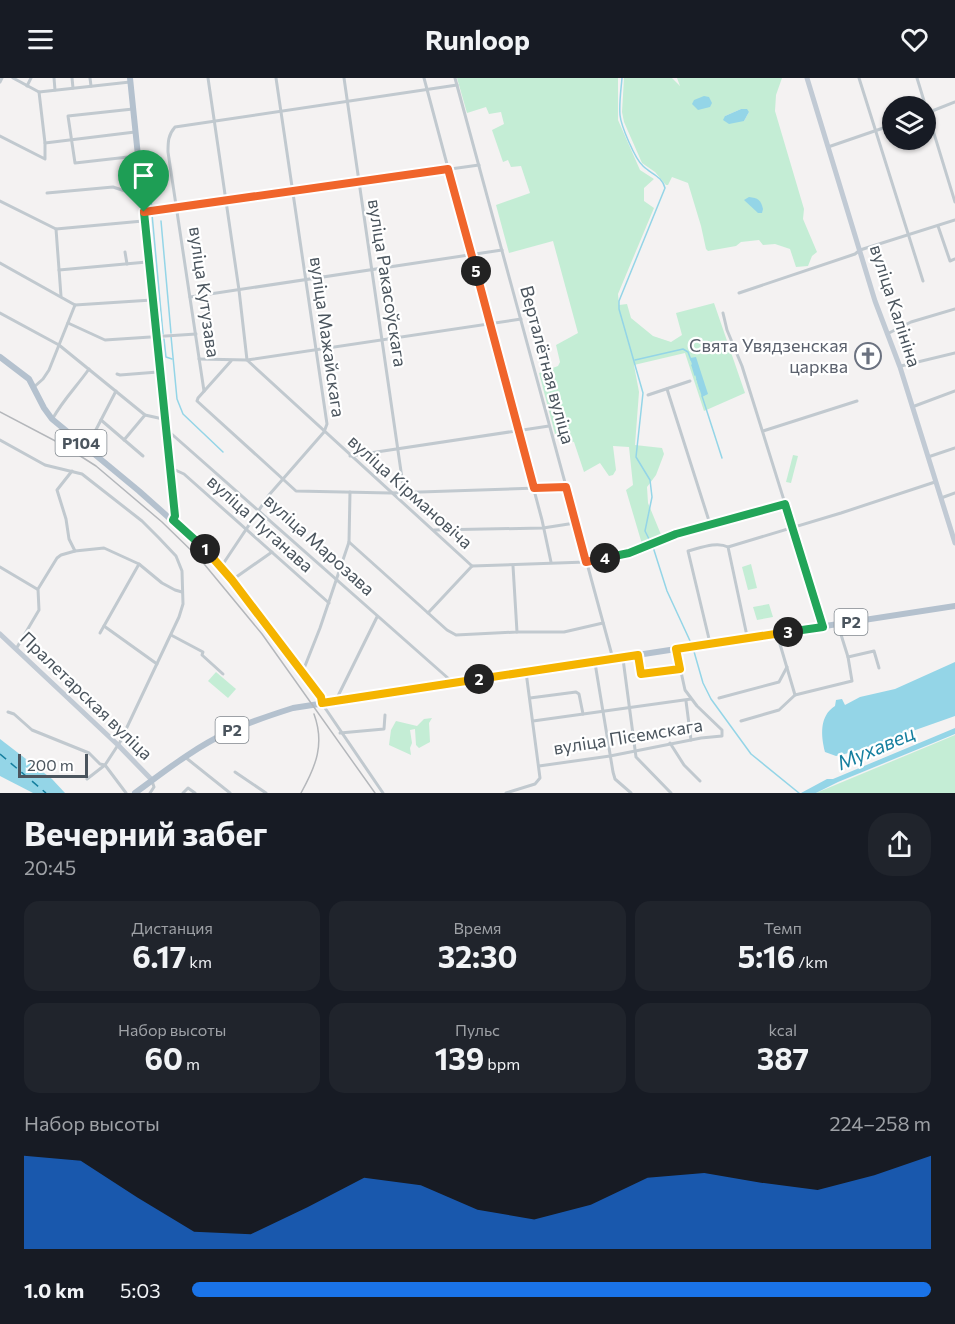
<!DOCTYPE html>
<html lang="ru">
<head>
<meta charset="utf-8">
<style>
  body { margin:0; font-family:Commissioner,sans-serif; background:#20242c; color:#f1f3f6; height:100vh; display:flex; flex-direction:column; font-size:22px; white-space:nowrap }
  * { box-sizing:border-box; margin:0 }
  p { font-size:20px; color:#9ea1a6 }
  .icon { flex:none; width:33px; height:33px; fill:none; stroke:currentColor; stroke-width:2; stroke-linecap:round; stroke-linejoin:round }
  .map { position:relative; height:715px; overflow:hidden }
  .side { display:flex; flex-direction:column; background:#171b24; flex:1 }
  .side>* { flex:none }
  .buttons { position:absolute; left:882px; top:18px; display:grid; gap:12px }
  .buttons a { display:grid; place-items:center; width:54px; height:54px; border-radius:50%; background:#171b24; box-shadow:0 2px 4px #0004; font-size:30px }
  .scale { position:absolute; left:18px; bottom:15px; width:70px; box-sizing:border-box; padding-left:6px; border:3px solid #4b555e; border-top:0; font-size:16px; line-height:21px; white-space:nowrap; color:#4b555e; -webkit-text-stroke:4px #fff; paint-order:stroke }
  .pin { position:absolute; display:grid; place-items:center; width:51px; height:51px; color:#fff; margin:-62px -26px; border-radius:50% 50% 50% 0; rotate:-45deg; box-shadow:0 0 6px #0007 }
  .pin .icon { rotate:45deg }
  .km { position:absolute; width:30px; height:30px; margin:-15px; border-radius:50%; background:#222; color:#fff; font-size:16px; line-height:30px; text-align:center }
  .round { display:grid; place-items:center; flex:none; width:63px; height:63px; border-radius:24px; background:#20242c }
  .overview { display:flex; align-items:center; justify-content:space-between; height:102px; padding:0 24px }
  h1 { font-size:33px; font-weight:700; line-height:45px }
  .metrics { display:grid; grid-template-columns:repeat(3,1fr); gap:9px; height:102px; padding:6px 24px }
  .metrics div { display:grid; align-content:center; border-radius:15px; background:#20242c; text-align:center }
  .metrics b { font-size:30px; font-weight:700 }
  .metrics small { font-size:16px; font-weight:400 }
  .metrics p { font-size:16px }
  .chart { height:168px; padding:12px 24px }
  .chart p { display:flex; justify-content:space-between }
  .chart svg { width:100%; height:108px; margin-top:6px; fill:#1a73e8; opacity:.7 }
  ul { padding:0 24px; list-style:none; font-size:20px }
  li { display:grid; grid-template-columns:96px 72px 1fr; align-items:center; height:45px }
  li i { height:15px; border-radius:8px; background:#1a73e8 }
  header { display:flex; justify-content:space-between; align-items:center; height:78px; padding:0 24px; background:#171b24; font-size:27px; font-weight:700 }
  .map>svg:first-child { display:block }
  .green { fill:#c4edd5; fill-rule:evenodd }
  .water { fill:#94d5e7 }
  .lines { fill:none; stroke-linecap:round; stroke-linejoin:round }
  .stream { stroke:#94d5e7; stroke-width:1.5 }
  .ferry { stroke:#167f9f; stroke-width:1.5; stroke-dasharray:8 6; stroke-linecap:butt }
  .street { stroke:#c1c9cf; stroke-width:3 }
  .secondary { stroke:#c1cad4; stroke-width:5 }
  .primary { stroke:#b4c1ce; stroke-width:6 }
  .rail { stroke:#b4b7bb; stroke-width:1.5 }
  .split-1-casing { stroke:#fff; stroke-width:12 }
  .split-2-casing { stroke:#fff; stroke-width:12 }
  .split-3-casing { stroke:#fff; stroke-width:12 }
  .split-4-casing { stroke:#fff; stroke-width:12 }
  .split-5-casing { stroke:#fff; stroke-width:12 }
  .split-6-casing { stroke:#fff; stroke-width:12 }
  .split-1 { stroke:#22a559; stroke-width:8 }
  .split-2 { stroke:#f5b400; stroke-width:8 }
  .split-3 { stroke:#f5b400; stroke-width:8 }
  .split-4 { stroke:#22a559; stroke-width:8 }
  .split-5 { stroke:#f0652b; stroke-width:8 }
  .split-6 { stroke:#f0652b; stroke-width:8 }
  .labels { text-anchor:middle; stroke-width:4.5; stroke-linejoin:round; paint-order:stroke }
  .shield { fill:#fff; stroke:#81888e; stroke-width:1.5 }
  .shield-label { font-size:16px; font-weight:bold; fill:#4b555e }
  .street-label { font-size:18px; fill:#4b555e; stroke:#fff }
  .worship-label { font-size:18px; fill:#5b616d; stroke:#fff; text-anchor:end }
  .water-label { font-size:20px; font-style:italic; fill:#167f9f; stroke:#fff }
</style>
</head>
<body>
<header><svg class="icon" aria-label="menu" viewBox="0 0 24 24"><path d="M4 6h16M4 12h16M4 18h16"/></svg>Runloop<svg class="icon" aria-label="heart" viewBox="0 0 24 24"><path d="M12 20l-8-8c-3-5 5-10 8-4 3-6 11-1 8 4z"/></svg></header>
<div class="map">
<svg width="955" height="715" viewBox="0 0 955 715">
  <rect width="100%" height="100%" fill="#f4f2f2"/>
  <g class="green">
    <path d="M457 0H618V42L640 92 654 101 644 110V123L654 130 618 216 619 227 627 226 631 240 653 258 671 264 682 257 676 235 714 225 745 315 704 333 685 275 634 287 639 314 635 367 662 370 664 376 656 397 647 409 648 425 662 459 642 466 626 412 633 407 629 369 613 368 616 392 613 397 609 398 600 385 584 394 574 364 566 362 561 355 555 356 539 295 558 288 560 284 556 267 578 255 553 163 509 175 496 127 530 115 521 88 511 89 508 82 503 84 492 52 504 46 501 34 489 36 486 29 467 35Z"/>
    <path d="M624 0H672L680 8 677 0H782L776 17 775 33 804 131 803 141 817 174 812 178 808 188 796 189 790 171 775 166 763 167 759 162 741 164 736 168 708 173 706 171 701 148 688 105 672 99 668 107H666L655 94 642 85 624 44 622 34ZM741 31 749 34 744 43 725 38Z"/>
    <path d="M793 377 798 378 791 405 786 404Z"/>
    <path d="M751 486 757 510 748 512 742 489Z"/>
    <path d="M769 526 773 539 757 542 753 529Z"/>
    <path d="M216 594 236 611 228 620 208 603Z"/>
    <path d="M432 640 429 645 430 664 419 670 416 667 415 651 410 652 412 665 410 670 411 677 389 667 391 652 396 643 417 648 424 641Z"/>
    <path d="M955 657V715H816Z"/>
  </g>
  <g class="water">
    <path d="M704 18 709 19 712 25 710 29 698 32 692 26 694 22Z"/>
    <path d="M741 31H747L749 34 744 43 729 46 723 42 725 38Z"/>
    <path d="M749 119C758 120 761 122 763 131L762 135H758L744 122Z"/>
    <path d="M696 279 708 316 702 319 690 280Z"/>
    <path d="M955 584V638L853 674 836 678 825 674C821 658 819 638 835 628L836 622 842 621 845 627 860 619 895 611Z"/>
    <path d="M955 650V656L838 704 816 715H801L827 701H833Z"/>
    <path d="M0 661 52 701 65 715H33L0 698Z"/>
  </g>
  <g class="lines">
    <g class="stream">
      <path d="M622 0C621 12 619 25 620 37 621 48 635 81 643 88 651 96 662 98 665 110L619 223V231L643 315 636 379 650 402 652 419 645 453 651 465"/>
      <path d="M145 75 152 130"/>
      <path d="M152 136 163 256"/>
      <path d="M161 143 171 255"/>
      <path d="M171 258 177 321 183 336 223 374"/>
      <path d="M164 261 166 279 172 281"/>
      <path d="M635 282 683 271 688 274 691 282"/>
      <path d="M692 287 695 297"/>
      <path d="M697 301 700 311"/>
      <path d="M702 318 722 380"/>
      <path d="M653 469 667 513 691 565"/>
      <path d="M693 570 703 605 711 621 751 676 799 715"/>
    </g>
    <path class="ferry" d="M0 676 46 715"/>
    <g class="street">
      <path d="M13 0 39 14 130 4"/>
      <path d="M54 0 55 12"/>
      <path d="M72 0 73 10"/>
      <path d="M90 0 91 8"/>
      <path d="M208 0 239 212 247 282 472 488 586 484 629 475 676 456 785 426"/>
      <path d="M344 0 404 414"/>
      <path d="M424 0 542 442 551 484"/>
      <path d="M455 0 613 581"/>
      <path d="M859 0 923 203"/>
      <path d="M917 0 955 124"/>
      <path d="M0 4 2 0"/>
      <path d="M27 8 31 0"/>
      <path d="M133 31 68 38 75 85 137 78"/>
      <path d="M927 35 955 24"/>
      <path d="M0 58 45 81V65L39 14"/>
      <path d="M45 65 135 54"/>
      <path d="M828 69 892 47"/>
      <path d="M47 115 113 109 140 118"/>
      <path d="M0 123 56 151 143 143"/>
      <path d="M144 134 479 87"/>
      <path d="M938 148 950 183 955 181"/>
      <path d="M56 151 61 218"/>
      <path d="M125 174 127 186"/>
      <path d="M0 185 75 227 152 222"/>
      <path d="M59 192 147 184"/>
      <path d="M739 215 855 176 860 172 955 142"/>
      <path d="M190 219 502 172"/>
      <path d="M0 235 59 267 145 337 163 341"/>
      <path d="M723 235 727 252 742 288 823 547"/>
      <path d="M68 245 105 262 196 256"/>
      <path d="M887 256 911 244 955 231"/>
      <path d="M199 281 247 282 521 241"/>
      <path d="M231 283 198 320 197 323 296 413 390 415 566 409"/>
      <path d="M901 288 955 275"/>
      <path d="M117 296 120 297 158 294"/>
      <path d="M34 309 43 301 49 292 75 227"/>
      <path d="M667 311 710 446"/>
      <path d="M204 313 168 74C168 64 168 57 175 49L457 7"/>
      <path d="M648 317 690 303"/>
      <path d="M912 329 955 313"/>
      <path d="M53 340C63 322 77 308 89 291"/>
      <path d="M101 342 143 378"/>
      <path d="M166 351 449 601 451 605"/>
      <path d="M763 353 857 323"/>
      <path d="M0 362 45 387 82 396 142 443 159 460 176 478 182 493 183 526 179 539 120 664 105 687 87 701"/>
      <path d="M124 362 145 337"/>
      <path d="M87 369 116 313"/>
      <path d="M350 378 549 348"/>
      <path d="M928 379 955 370"/>
      <path d="M171 390 184 396 329 525"/>
      <path d="M72 393 57 412 66 441 69 461 75 473"/>
      <path d="M941 420 955 415"/>
      <path d="M434 452 543 450 575 445"/>
      <path d="M349 464 447 552 456 557 517 554 513 488"/>
      <path d="M728 469 841 435 935 404"/>
      <path d="M0 489 37 511"/>
      <path d="M221 489 269 417 324 354 327 346 276 0"/>
      <path d="M232 502 272 474"/>
      <path d="M428 535 472 488"/>
      <path d="M104 548 157 586"/>
      <path d="M517 554H564L603 545"/>
      <path d="M100 555 139 486"/>
      <path d="M777 556 795 617"/>
      <path d="M171 557 203 574 202 577 223 596"/>
      <path d="M710 565 688 473C700 470 717 463 728 469L747 558"/>
      <path d="M16 571 39 532 38 511 57 480 61 477 75 473 104 470 139 486 162 505 175 512 182 514"/>
      <path d="M638 577 641 596 680 591"/>
      <path d="M848 579 874 573 879 590"/>
      <path d="M623 581 636 679 671 715"/>
      <path d="M595 585 613 694 615 701 631 715"/>
      <path d="M303 593 320 550 349 464 350 414"/>
      <path d="M530 620 576 614 579 616 583 636"/>
      <path d="M719 620 779 604 787 589"/>
      <path d="M336 622 377 539"/>
      <path d="M686 623 691 662"/>
      <path d="M323 627 383 715"/>
      <path d="M8 634 14 636 32 652 89 675 100 686 105 687 126 715"/>
      <path d="M533 643 691 621"/>
      <path d="M741 643 779 632 795 617 852 603 848 579 838 547"/>
      <path d="M340 655 384 651 385 637"/>
      <path d="M670 665 684 687 700 703"/>
      <path d="M185 679 230 715"/>
      <path d="M539 688 610 678 701 660 722 658V652L697 628 685 612 676 571"/>
      <path d="M235 694 266 715"/>
      <path d="M150 715 154 709 152 703"/>
      <path d="M183 715 188 710 195 715"/>
      <path d="M506 715 535 706 540 700 526 594"/>
    </g>
    <g class="secondary">
      <path d="M807 0 875 223 900 289 955 465"/>
      <path d="M0 556 118 667 152 702"/>
    </g>
    <g class="primary">
      <path d="M130 0 170 390 175 438 173 442"/>
      <path d="M0 279 29 301 44 330 52 341 139 413 213 479 321 619 322 625"/>
      <path d="M135 715C165 693 194 670 228 654 249 644 271 637 293 630L955 528"/>
    </g>
    <g class="rail">
      <path d="M0 334 63 367 96 388 162 444 200 481 262 556 375 715"/>
      <path d="M301 715C316 688 325 666 314 636"/>
    </g>
  </g>
  <g class="lines">
    <defs>
      <path id="split-1" d="M144 134 175 438 173 442 205 471"/>
      <path id="split-2" d="M205 471 232 502 321 619 322 625 479 601"/>
      <path id="split-3" d="M479 601 638 577 641 596 680 591 676 571 788 554"/>
      <path id="split-4" d="M605 480 629 475 676 456 785 426 823 549 788 554"/>
      <path id="split-5" d="M476 193 534 410 566 409 586 484 605 480"/>
      <path id="split-6" d="M144 134 448 91 476 193"/>
    </defs>
    <use href="#split-1" class="split-1-casing"/>
    <use href="#split-2" class="split-2-casing"/>
    <use href="#split-3" class="split-3-casing"/>
    <use href="#split-4" class="split-4-casing"/>
    <use href="#split-5" class="split-5-casing"/>
    <use href="#split-6" class="split-6-casing"/>
    <use href="#split-1" class="split-1"/>
    <use href="#split-2" class="split-2"/>
    <use href="#split-3" class="split-3"/>
    <use href="#split-4" class="split-4"/>
    <use href="#split-5" class="split-5"/>
    <use href="#split-6" class="split-6"/>
  </g>
  <defs>
    <symbol id="church-ring" viewBox="-11 -11 22 22"><circle r="9.5" fill="#fff" stroke="#6b7280" stroke-width="1.5"/><path d="M-1.2-6h2.4v3.5h3.3v2.4h-3.3V6h-2.4V-.1h-3.3v-2.4h3.3Z" fill="#6b7280"/></symbol>
  </defs>
  <g fill-rule="evenodd">
    <use href="#church-ring" x="853" y="263" width="30" height="30"/>
  </g>
  <g class="labels">
    <g class="shield">
      <rect x="55.5" y="352" width="51" height="26" rx="4.5"/>
      <rect x="834.5" y="531" width="33" height="26" rx="4.5"/>
      <rect x="215.5" y="639" width="33" height="26" rx="4.5"/>
    </g>
    <g class="shield-label">
      <text x="81" y="371">Р104</text>
      <text x="851" y="550">Р2</text>
      <text x="232" y="658">Р2</text>
    </g>
    <g class="street-label">
      <text transform="translate(387 205) rotate(81)" y="6">вуліца Ракасоўскага</text>
      <text transform="translate(204 214) rotate(82)" y="6">вуліца Кутузава</text>
      <text transform="translate(895 228) rotate(72)" y="6">вуліца Калініна</text>
      <text transform="translate(327 259) rotate(82)" y="6">вуліца Мажайскага</text>
      <text transform="translate(547 287) rotate(75)" y="6">Верталётная вуліца</text>
      <text transform="translate(410 414) rotate(42)" y="6">вуліца Кірмановіча</text>
      <text transform="translate(260 446) rotate(42)" y="6">вуліца Пуганава</text>
      <text transform="translate(319 467) rotate(42)" y="6">вуліца Марозава</text>
      <text transform="translate(86 618) rotate(44)" y="6">Пралетарская вуліца</text>
      <text transform="translate(628 659) rotate(-9)" y="6">вуліца Пісемскага</text>
    </g>
    <g class="worship-label">
      <text x="848" y="274">Свята Увядзенская<tspan x="848" dy="21">царква</tspan></text>
    </g>
    <g class="water-label">
      <text transform="translate(876 670) rotate(-23)" y="7">Мухавец</text>
    </g>
  </g>
</svg>
<div class="buttons">
<a><svg class="icon" aria-label="layers" viewBox="0 0 24 24"><path d="M12 4l9 5-9 5-9-5zM3 14l9 5 9-5"/></svg></a>
</div>
<div class="scale">200 m</div>
<div class="pin" style="left:144px;top:134px;background:#1e9e55"><svg class="icon" aria-label="arrive" viewBox="0 0 24 24"><path d="M6 21V4h12l-3 4 3 4H6"/></svg></div>
<b class="km" style="left:205px;top:471px">1</b>
<b class="km" style="left:479px;top:601px">2</b>
<b class="km" style="left:788px;top:554px">3</b>
<b class="km" style="left:605px;top:480px">4</b>
<b class="km" style="left:476px;top:193px">5</b>
</div>
<section class="side">
<div class="overview"><div><h1>Вечерний забег</h1><p>20:45</p></div><a class="round"><svg class="icon" aria-label="share" viewBox="0 0 24 24"><path d="M12 15V3M7 8l5-5 5 5M5 13v7h14v-7"/></svg></a></div>
<div class="metrics">
<div><p>Дистанция</p><b>6.17<small> km</small></b></div>
<div><p>Время</p><b>32:30</b></div>
<div><p>Темп</p><b>5:16<small> /km</small></b></div>
</div>
<div class="metrics">
<div><p>Набор высоты</p><b>60<small> m</small></b></div>
<div><p>Пульс</p><b>139<small> bpm</small></b></div>
<div><p>kcal</p><b>387</b></div>
</div>
<div class="chart"><p><span>Набор высоты</span>224–258 m</p>
<svg viewBox="0 0 160 44" preserveAspectRatio="none"><path d="M0 44V6L10 8L20 23L30 37L40 38L50 27L60 15L70 18L80 28L90 32L100 26L110 15L120 13L130 17L140 20L150 14L160 6V44z"/></svg>
</div>
<ul>
<li><b>1.0 km</b>5:03<i style="width:100%"></i></li>
</ul>
</section>
</body>
</html>
